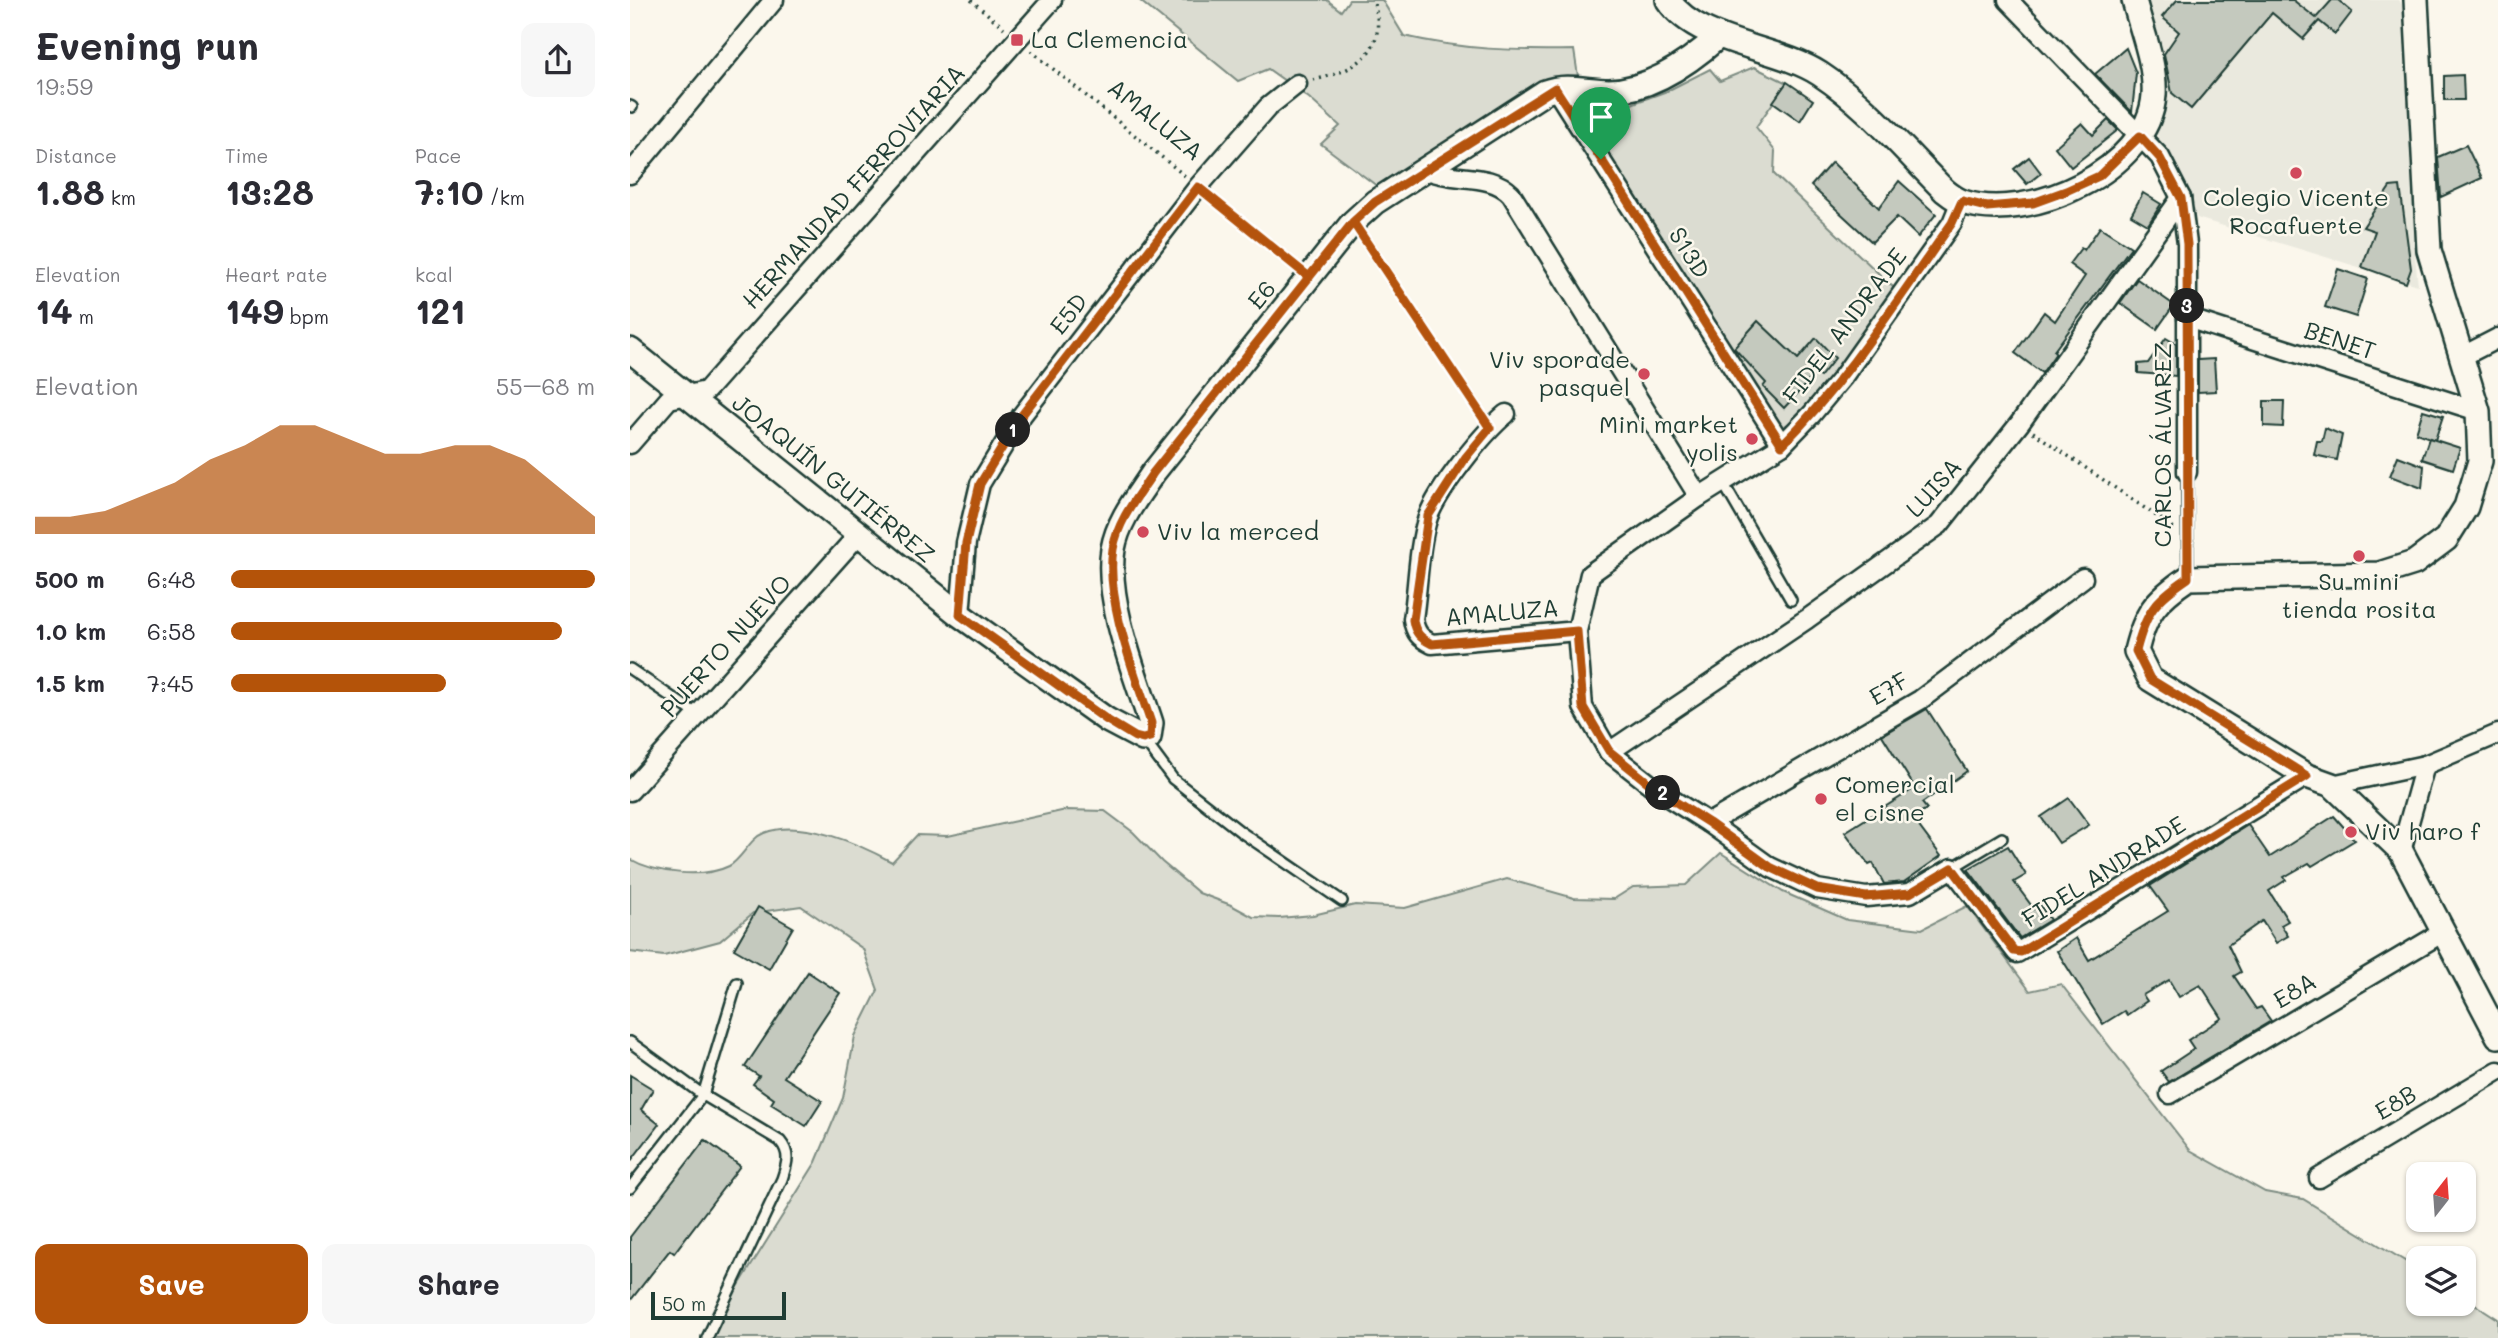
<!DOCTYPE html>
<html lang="en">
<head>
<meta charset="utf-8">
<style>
  body { margin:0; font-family:Mali,sans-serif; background:#f7f7f7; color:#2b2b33; height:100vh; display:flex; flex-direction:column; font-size:26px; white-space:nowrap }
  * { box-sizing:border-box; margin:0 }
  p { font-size:23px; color:#7c7c81 }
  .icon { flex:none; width:38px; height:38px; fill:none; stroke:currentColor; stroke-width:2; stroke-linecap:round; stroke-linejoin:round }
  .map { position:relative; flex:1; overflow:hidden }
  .sheet { display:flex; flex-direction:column; background:#fff; width:630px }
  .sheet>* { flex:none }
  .needle { width:46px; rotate:17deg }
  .buttons { position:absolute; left:1776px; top:1162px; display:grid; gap:14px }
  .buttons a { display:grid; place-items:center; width:70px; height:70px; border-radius:14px; background:#fff; box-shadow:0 2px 5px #0004; font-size:35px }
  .scale { position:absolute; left:21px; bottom:18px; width:135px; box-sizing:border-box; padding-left:7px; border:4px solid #1f3d34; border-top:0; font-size:19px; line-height:24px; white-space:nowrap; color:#1f3d34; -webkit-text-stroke:5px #fbf7ec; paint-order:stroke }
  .pin { position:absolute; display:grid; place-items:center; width:60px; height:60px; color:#fff; margin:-72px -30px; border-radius:50% 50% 50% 0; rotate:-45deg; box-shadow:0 0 7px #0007 }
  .pin .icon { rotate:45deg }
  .km { position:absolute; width:35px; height:35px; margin:-18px; border-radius:50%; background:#222; color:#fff; font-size:19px; line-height:35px; text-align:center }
  .round { display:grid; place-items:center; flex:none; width:74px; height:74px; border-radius:14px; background:#f7f7f7 }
  .headline { display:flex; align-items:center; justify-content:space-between; height:119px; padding:0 35px }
  h1 { font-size:38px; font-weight:700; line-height:52px }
  .figures { display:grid; grid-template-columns:repeat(3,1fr); gap:10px; height:119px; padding:7px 35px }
  .figures div { display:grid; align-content:center }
  .figures b { font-size:35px; font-weight:700 }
  .figures small { font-size:19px; font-weight:400 }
  .figures p { font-size:19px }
  .chart { height:196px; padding:14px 35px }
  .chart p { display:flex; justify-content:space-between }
  .chart svg { width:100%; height:126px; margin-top:7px; fill:#b45309; opacity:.7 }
  .button { display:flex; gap:14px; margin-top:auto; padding:14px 35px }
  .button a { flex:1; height:80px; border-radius:14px; background:#b45309; color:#fff; font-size:28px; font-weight:700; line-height:80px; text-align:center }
  .button a+a { background:#f7f7f7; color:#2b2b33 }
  ul { padding:0 35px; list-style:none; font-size:23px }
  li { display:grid; grid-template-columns:112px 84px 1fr; align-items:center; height:52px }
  li i { height:18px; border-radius:9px; background:#b45309 }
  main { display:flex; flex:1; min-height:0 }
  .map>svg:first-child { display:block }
  .built { fill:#eae9de }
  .green { fill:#dbdcd1; stroke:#7d8c82; stroke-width:2 }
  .building { fill:#c4c9be; stroke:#1f3d34; stroke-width:2 }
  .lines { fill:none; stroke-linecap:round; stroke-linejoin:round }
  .service-casing { stroke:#1f3d34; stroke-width:14 }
  .minor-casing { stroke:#1f3d34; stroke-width:23 }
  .tertiary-casing { stroke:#1f3d34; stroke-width:28 }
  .path { stroke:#1f3d34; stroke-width:3.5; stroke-dasharray:2 5; stroke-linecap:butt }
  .service { stroke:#fbf7ec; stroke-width:9 }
  .minor { stroke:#fbf7ec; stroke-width:18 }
  .tertiary { stroke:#fbf7ec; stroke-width:23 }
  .route-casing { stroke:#fff; stroke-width:14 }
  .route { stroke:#b45309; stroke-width:9 }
  .poi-dot { fill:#d1495b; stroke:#fbf7ec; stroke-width:2.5 }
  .labels { text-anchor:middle; stroke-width:5; stroke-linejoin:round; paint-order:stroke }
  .poi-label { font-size:24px; fill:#1f3d34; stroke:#fbf7ec; text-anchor:start }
  .street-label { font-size:24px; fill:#1f3d34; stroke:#fbf7ec }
</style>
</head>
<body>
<main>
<section class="sheet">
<div class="headline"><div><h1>Evening run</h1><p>19:59</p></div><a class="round"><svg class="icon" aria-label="share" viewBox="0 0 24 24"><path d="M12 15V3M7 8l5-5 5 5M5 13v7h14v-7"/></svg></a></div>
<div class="figures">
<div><p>Distance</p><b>1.88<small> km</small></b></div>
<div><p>Time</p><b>13:28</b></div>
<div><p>Pace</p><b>7:10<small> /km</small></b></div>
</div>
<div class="figures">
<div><p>Elevation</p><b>14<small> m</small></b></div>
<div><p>Heart rate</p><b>149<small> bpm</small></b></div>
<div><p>kcal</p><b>121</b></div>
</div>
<div class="chart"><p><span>Elevation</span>55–68 m</p>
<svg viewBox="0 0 160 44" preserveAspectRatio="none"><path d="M0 44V38L10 38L20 36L30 31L40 26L50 18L60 13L70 6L80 6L90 11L100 16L110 16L120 13L130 13L140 18L150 28L160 38V44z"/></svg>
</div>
<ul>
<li><b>500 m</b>6:48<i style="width:100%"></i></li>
<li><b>1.0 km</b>6:58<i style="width:91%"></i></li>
<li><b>1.5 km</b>7:45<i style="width:59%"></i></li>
</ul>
<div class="button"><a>Save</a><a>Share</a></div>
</section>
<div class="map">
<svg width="1868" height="1338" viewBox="0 0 1868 1338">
  <rect width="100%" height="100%" fill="#fbf7ec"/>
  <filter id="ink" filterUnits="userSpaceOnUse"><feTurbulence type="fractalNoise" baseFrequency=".0143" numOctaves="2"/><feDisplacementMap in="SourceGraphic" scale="14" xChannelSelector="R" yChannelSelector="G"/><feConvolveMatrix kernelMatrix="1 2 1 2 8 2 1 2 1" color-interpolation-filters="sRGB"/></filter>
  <g filter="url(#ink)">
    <path class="built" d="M1514 0H1769L1789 30 1785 256 1788 285 1567 218 1524 128Z"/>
    <g class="green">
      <path d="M509 0H697L711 11 719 0H752L774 36C835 50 882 51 944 50L948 76 924 78 751 189 691 144 710 126 679 98 638 69 608 81Z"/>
      <path d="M1124 67 1157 83 1126 127 1145 151 1144 174 1265 289 1176 414 1149 429 943 108 996 106 1037 91 1080 69 1090 81Z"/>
      <path d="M436 810 475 811 503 832 532 862 569 893 601 905 623 917 649 918 683 915 725 905 775 908 877 879 944 898 984 899 1003 887 1056 885 1091 853 1153 892 1217 920 1292 929 1337 906 1400 991 1431 984 1560 1150 1635 1192 1673 1199 1788 1269V1304H1834V1297L1868 1319V1338H76L186 1162 213 1098 225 1036 248 990 233 949 171 906 123 913 90 941 34 956 0 952V859C24 873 73 879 99 866 112 859 120 838 134 833 171 818 229 844 262 862L287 835 318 836Z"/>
    </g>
    <g class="building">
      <path d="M1547 0H1663L1686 18 1702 0H1708L1722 12 1705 34 1689 21 1673 39 1642 13 1561 109 1542 93 1534 54 1549 32 1532 17Z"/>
      <path d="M1496 48 1506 73 1502 112 1465 74Z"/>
      <path d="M1833 75 1834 100H1814V76Z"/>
      <path d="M1157 82 1183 100 1170 121 1143 102Z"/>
      <path d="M1478 120 1488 130 1441 167 1425 147 1452 123 1463 135Z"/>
      <path d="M1836 145 1852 178 1811 197 1808 157Z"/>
      <path d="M1399 157 1411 173 1397 184 1384 169Z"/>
      <path d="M1202 162 1249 208 1269 181 1306 214 1288 237 1267 217 1242 242 1181 186Z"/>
      <path d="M1770 186 1781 269 1776 283 1732 267 1745 231 1733 227 1760 187Z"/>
      <path d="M1513 193 1531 204 1518 225 1501 215Z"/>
      <path d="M1470 227 1501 247 1424 351 1426 353 1412 373 1385 353 1414 312 1425 321 1455 276 1439 264 1451 248 1454 250Z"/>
      <path d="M1708 269 1738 279 1726 317 1695 307Z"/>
      <path d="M1507 279 1544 305 1527 329 1490 303Z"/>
      <path d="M1128 321 1168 359 1186 338 1205 358 1190 377 1185 374 1154 408 1133 387 1136 383 1104 348Z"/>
      <path d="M1536 338 1546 344V376L1508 373V364L1518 363Z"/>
      <path d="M1584 359 1586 391 1568 392V360Z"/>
      <path d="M1634 401H1654L1653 427 1634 426Z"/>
      <path d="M1793 410 1813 416 1805 440 1786 433Z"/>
      <path d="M1695 428 1712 435 1707 460 1684 455 1687 441H1692Z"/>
      <path d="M1799 438 1830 448 1823 469 1792 459Z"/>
      <path d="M1768 456 1794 466 1792 488 1760 476Z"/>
      <path d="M1297 709 1337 771 1292 803 1297 809 1282 817 1311 856 1274 882 1254 884 1243 863 1239 865 1215 832 1285 788 1252 735Z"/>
      <path d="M1439 798 1459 825 1429 843 1411 817Z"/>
      <path d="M1704 816 1725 840 1682 866 1679 863 1654 877 1656 880 1639 891 1658 921 1651 925 1658 936 1646 943 1632 921 1598 945 1611 972 1604 976 1626 1009 1631 1007 1641 1021 1539 1082 1531 1071 1564 1049 1558 1040 1592 1018 1574 990 1570 985 1549 997 1539 980 1513 995 1517 1001 1497 1015 1494 1011 1473 1024 1427 951 1446 938 1459 960 1538 911 1520 886 1618 825 1640 857Z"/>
      <path d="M1378 846 1396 875 1384 882 1404 909 1410 905 1420 920 1390 938 1338 869Z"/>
      <path d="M128 907 163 927 139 969 104 949Z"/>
      <path d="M178 972 210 993 154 1077 192 1101 176 1126 141 1104 144 1099 123 1084 129 1076 115 1067Z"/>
      <path d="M0 1075 23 1089 11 1110 29 1124 0 1162Z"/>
      <path d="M75 1140 110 1166 44 1253 40 1250 0 1301V1237Z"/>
    </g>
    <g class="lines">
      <defs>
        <g id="service">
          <path d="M0 106 2 107"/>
          <path d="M1557 472 1558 576"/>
          <path d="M1092 481 1161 600"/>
          <path d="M0 669 68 715"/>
          <path d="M514 740 543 779 611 832 712 901"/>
          <path d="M1322 868 1372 838"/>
          <path d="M0 1042 73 1095 150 1141C161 1154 157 1164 152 1179L77 1338"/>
          <path d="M0 1188 73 1095 107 983"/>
        </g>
        <g id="minor">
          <path d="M1378 0 1530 157 1551 198 1557 244V472"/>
          <path d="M925 88 1152 445"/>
          <path d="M798 170C825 182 860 172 881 194L1069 497"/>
          <path d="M0 174 144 0"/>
          <path d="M1331 201 1322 223 1212 378 1182 414 1152 445 1069 497 960 574 947 631 953 707 979 752 1030 792 1079 823 1140 867 1187 889 1236 897 1280 893 1322 868 1387 953 1677 776"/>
          <path d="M1557 318 1848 411"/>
          <path d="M1831 357 1868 338"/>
          <path d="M876 414C853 433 808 489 798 517 788 546 788 588 783 619 785 633 790 638 802 644L947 631"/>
          <path d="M0 444 39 399 76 391 422 0"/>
          <path d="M330 615 336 543 350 484 392 415 568 187 638 107 667 84"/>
          <path d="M979 752 1177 619 1309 525 1390 423 1551 198"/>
          <path d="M1702 785 1795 765 1868 734"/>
          <path d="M0 791 229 534"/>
          <path d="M1079 823 1290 700 1453 578"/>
          <path d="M1771 851 1795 765"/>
          <path d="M1540 1094 1815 931"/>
          <path d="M1689 1178 1868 1071"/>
        </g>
        <g id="tertiary">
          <path d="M1038 0C1068 44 1147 46 1190 74 1237 105 1275 151 1315 191 1320 195 1327 200 1333 202 1398 224 1519 170 1524 95 1526 64 1511 29 1504 0"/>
          <path d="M1786 0 1799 250 1848 411 1850 461 1836 507 1816 539 1784 563 1749 574 1558 578C1525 600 1515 614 1506 651L1520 679 1677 776 1702 785 1771 851 1868 1036"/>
          <path d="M0 350 330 615 477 720 513 739 519 737 521 723C505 674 475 600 483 549 488 520 508 496 523 473L723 222 745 202 915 92C936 84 957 91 979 91 1020 90 1060 62 1089 36"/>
        </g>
      </defs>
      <use href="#service" class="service-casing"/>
      <use href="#minor" class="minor-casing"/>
      <use href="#tertiary" class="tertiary-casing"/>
      <g class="path">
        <path d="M341 0 374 28"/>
        <path d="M401 51 555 176"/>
        <path d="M683 80C727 71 760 50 743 0"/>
        <path d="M580 197 664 265"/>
        <path d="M734 238 852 416"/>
        <path d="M1403 432 1544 528"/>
      </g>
      <use href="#service" class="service"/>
      <use href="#minor" class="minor"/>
      <use href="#tertiary" class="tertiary"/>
    </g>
  </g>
  <g class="lines" filter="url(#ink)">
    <defs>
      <path id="route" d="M971 159 925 88 745 202 723 222 523 473C508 496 488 520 483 549 475 600 505 674 521 723L520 737 513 739 505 737 477 720 330 615 336 543 350 484 392 415 568 187 679 277 723 222 860 428 836 457 798 516 783 620C785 633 790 638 802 644L947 631 953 707 979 751 1030 792 1079 823 1140 867 1187 889 1236 897 1280 893 1322 868 1384 951 1391 952 1677 776 1520 679 1506 651C1516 612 1524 601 1558 578L1557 244 1551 198 1530 158 1510 136 1469 176 1436 191 1403 203 1357 207 1332 201 1322 223C1268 299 1218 379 1152 445L971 159"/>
    </defs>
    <use href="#route" class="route-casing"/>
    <use href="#route" class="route"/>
  </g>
  <g class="poi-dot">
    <rect x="380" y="33" width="14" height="14" rx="3.5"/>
    <circle cx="1666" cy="173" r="7"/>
    <circle cx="1014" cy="374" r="7"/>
    <circle cx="1122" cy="439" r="7"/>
    <circle cx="513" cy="532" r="7"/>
    <circle cx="1729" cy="556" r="7"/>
    <circle cx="1191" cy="799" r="7"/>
    <circle cx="1721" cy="832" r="7"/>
  </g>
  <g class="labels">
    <g class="poi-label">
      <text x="401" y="48">La Clemencia</text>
      <text x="1666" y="206" text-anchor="middle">Colegio Vicente<tspan x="1666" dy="28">Rocafuerte</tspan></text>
      <text x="1000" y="368" text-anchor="end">Viv sporade<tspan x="1000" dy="28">pasquel</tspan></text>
      <text x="1108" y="433" text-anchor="end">Mini market<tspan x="1108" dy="28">yolis</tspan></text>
      <text x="527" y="540">Viv la merced</text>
      <text x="1729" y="590" text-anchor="middle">Su mini<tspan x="1729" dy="28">tienda rosita</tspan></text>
      <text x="1205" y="793">Comercial<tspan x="1205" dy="28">el cisne</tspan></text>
      <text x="1735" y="840">Viv haro f</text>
    </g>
    <g class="street-label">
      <text transform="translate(525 120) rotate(39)" y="8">AMALUZA</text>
      <text transform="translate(224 187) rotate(-48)" y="8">HERMANDAD FERROVIARIA</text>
      <text transform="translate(1059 253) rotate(58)" y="8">S13D</text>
      <text transform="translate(632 295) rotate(-51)" y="8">E6</text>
      <text transform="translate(439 314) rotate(-52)" y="8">E5D</text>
      <text transform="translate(1215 326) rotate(-53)" y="8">FIDEL ANDRADE</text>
      <text transform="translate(1710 341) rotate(18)" y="8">BENET</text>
      <text transform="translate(1533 445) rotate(-90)" y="8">CARLOS ÁLVAREZ</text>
      <text transform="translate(203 479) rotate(39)" y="8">JOAQUÍN GUTIÉRREZ</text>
      <text transform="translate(1304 488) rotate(-48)" y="8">LUISA</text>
      <text transform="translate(872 613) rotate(-5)" y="8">AMALUZA</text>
      <text transform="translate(96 646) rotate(-48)" y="8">PUERTO NUEVO</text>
      <text transform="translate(1259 689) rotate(-31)" y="8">E7F</text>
      <text transform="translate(1474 872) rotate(-32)" y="8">FIDEL ANDRADE</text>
      <text transform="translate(1665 991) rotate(-31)" y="8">E8A</text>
      <text transform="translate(1766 1103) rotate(-31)" y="8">E8B</text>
    </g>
  </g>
</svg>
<div class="buttons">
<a><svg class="needle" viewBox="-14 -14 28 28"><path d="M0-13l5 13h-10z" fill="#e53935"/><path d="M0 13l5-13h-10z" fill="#7c7c81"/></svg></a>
<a><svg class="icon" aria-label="layers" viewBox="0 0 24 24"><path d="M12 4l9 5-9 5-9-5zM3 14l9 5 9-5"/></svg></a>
</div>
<div class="scale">50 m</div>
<div class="pin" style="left:971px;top:159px;background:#1e9e55"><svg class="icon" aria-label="arrive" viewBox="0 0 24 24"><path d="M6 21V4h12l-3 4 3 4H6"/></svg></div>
<b class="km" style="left:383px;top:430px">1</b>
<b class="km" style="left:1033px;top:793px">2</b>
<b class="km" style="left:1557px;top:306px">3</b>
</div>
</main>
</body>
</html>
